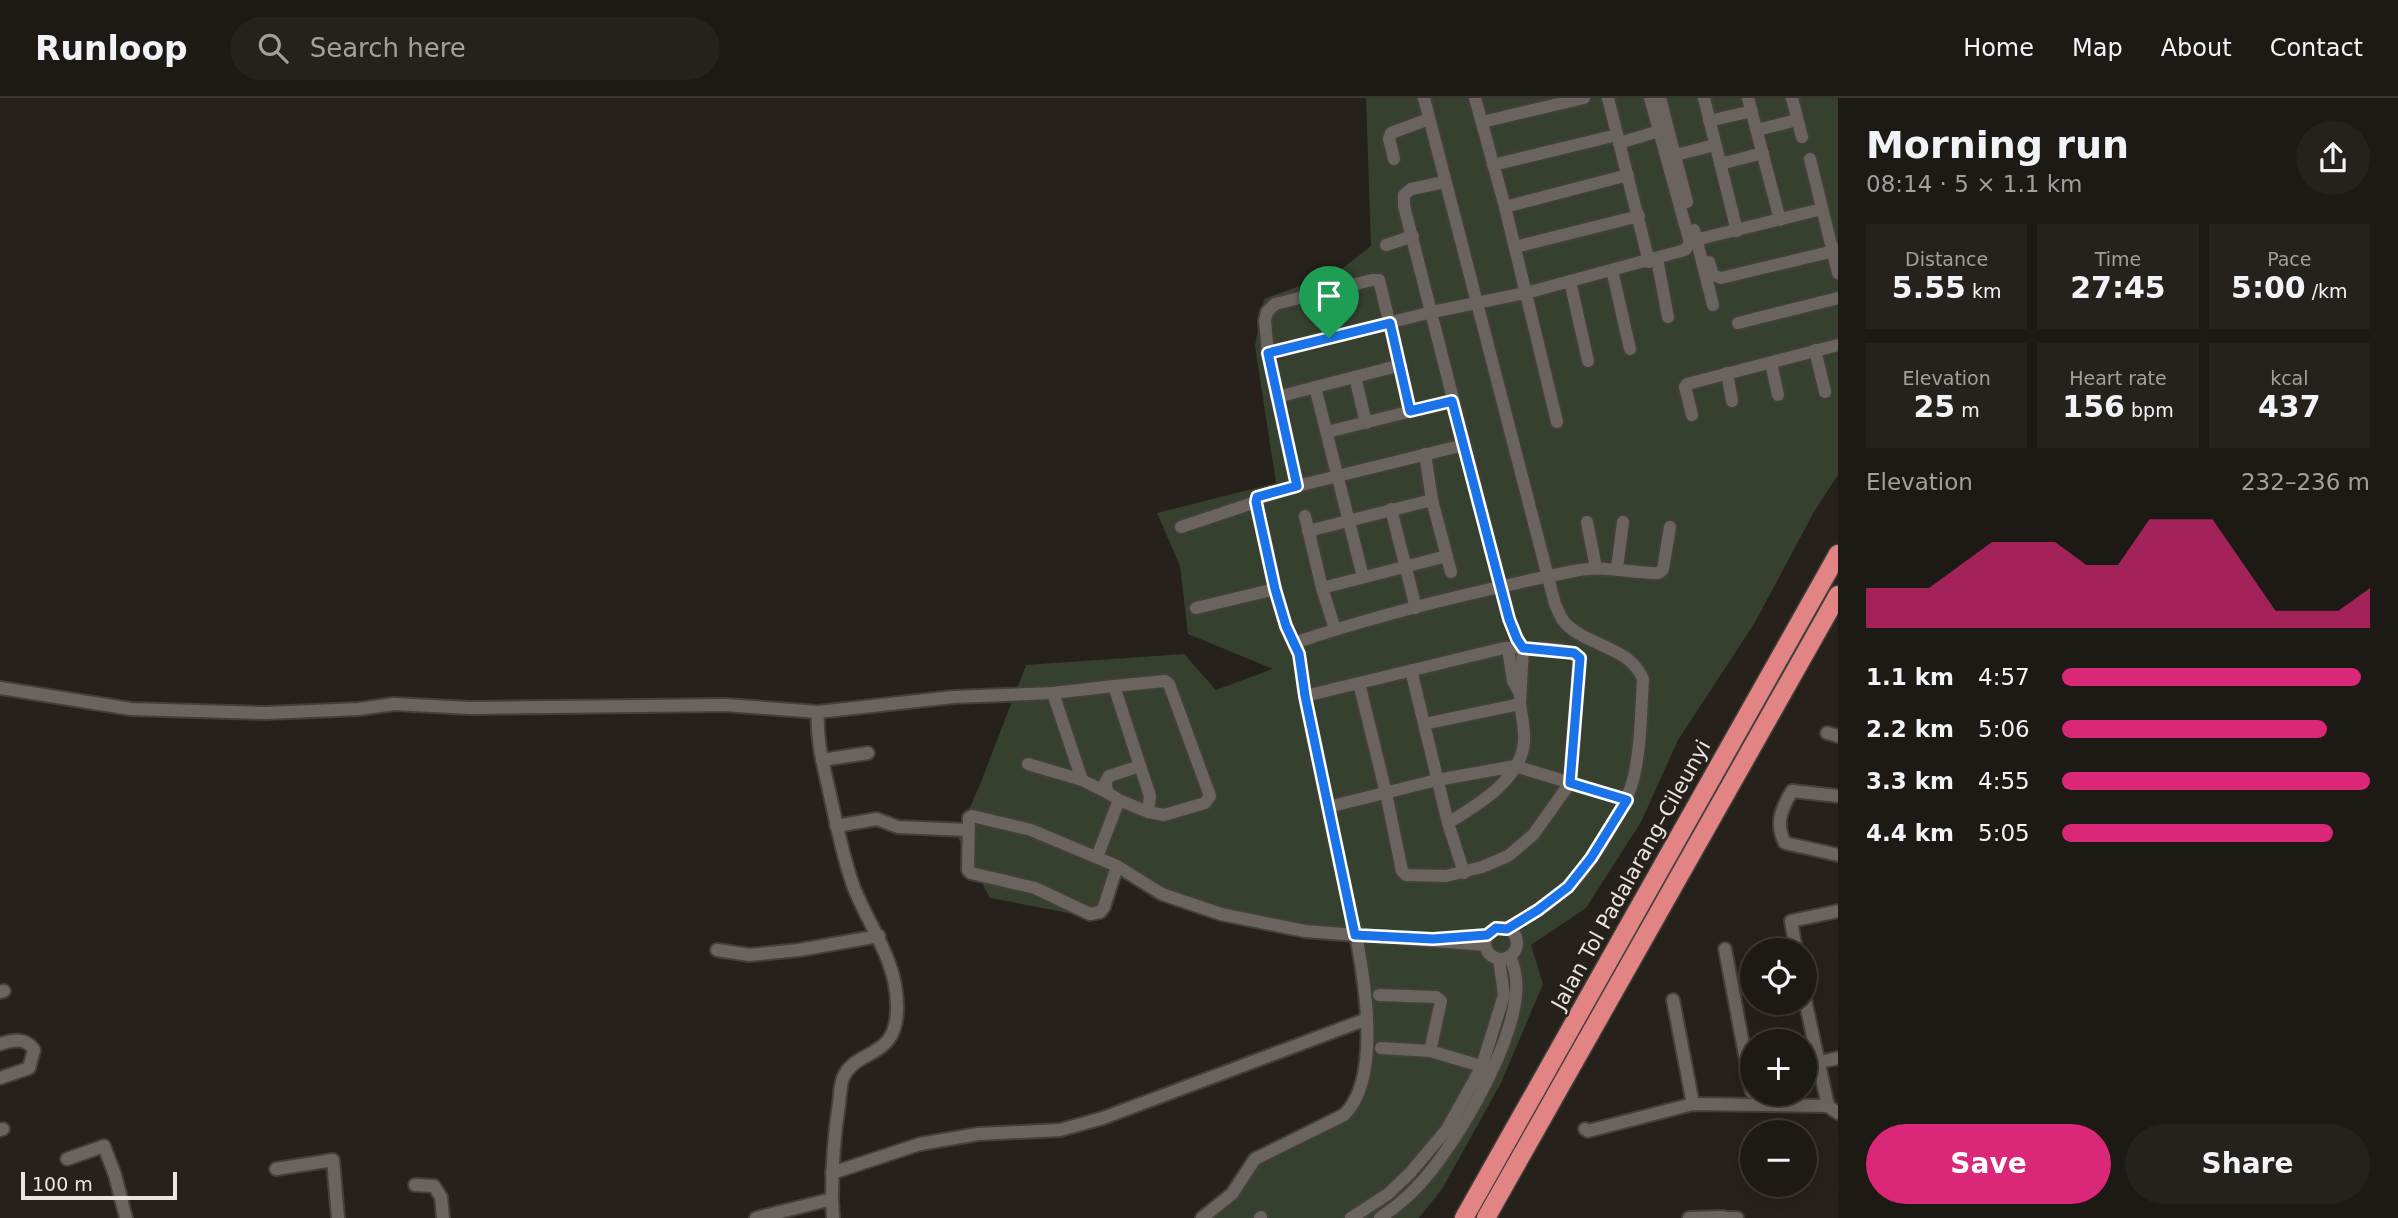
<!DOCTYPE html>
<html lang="en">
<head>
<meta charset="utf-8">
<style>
  body { margin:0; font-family:"DejaVu Sans",sans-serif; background:#25221d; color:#f1f3f6; height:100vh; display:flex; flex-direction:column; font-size:26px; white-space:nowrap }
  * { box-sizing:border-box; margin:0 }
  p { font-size:23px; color:#a0a0a0 }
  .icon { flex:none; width:38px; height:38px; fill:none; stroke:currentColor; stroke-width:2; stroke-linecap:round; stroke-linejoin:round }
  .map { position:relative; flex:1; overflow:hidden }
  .drawer { display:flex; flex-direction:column; background:#1d1914; width:560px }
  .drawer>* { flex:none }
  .tools { position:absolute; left:1740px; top:840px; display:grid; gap:14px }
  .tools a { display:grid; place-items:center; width:77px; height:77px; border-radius:50%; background:#1d1914; box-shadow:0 7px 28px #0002,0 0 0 2px #3b3834; font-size:35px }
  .scale { position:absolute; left:21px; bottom:18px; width:156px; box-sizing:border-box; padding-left:7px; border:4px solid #e9e5e1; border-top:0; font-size:19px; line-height:24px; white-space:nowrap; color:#e9e5e1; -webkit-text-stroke:5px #27211b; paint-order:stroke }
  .pin { position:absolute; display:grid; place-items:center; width:60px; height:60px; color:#fff; margin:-72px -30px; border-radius:50% 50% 50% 0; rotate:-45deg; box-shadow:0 0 7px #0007 }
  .pin .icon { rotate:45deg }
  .round { display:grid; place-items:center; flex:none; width:74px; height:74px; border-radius:37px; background:#25221d }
  .headline { display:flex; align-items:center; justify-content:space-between; height:119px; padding:0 28px }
  h1 { font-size:38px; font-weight:700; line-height:52px }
  .metrics { display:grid; grid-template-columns:repeat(3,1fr); gap:10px; height:119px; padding:7px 28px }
  .metrics div { display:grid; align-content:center; border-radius:0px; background:#25221d; text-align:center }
  .metrics b { font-size:30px; font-weight:700 }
  .metrics small { font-size:19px; font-weight:400 }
  .metrics p { font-size:19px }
  .chart { height:196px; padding:14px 28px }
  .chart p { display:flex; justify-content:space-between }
  .chart svg { width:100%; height:126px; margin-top:7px; fill:#db2777; opacity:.7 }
  .cta { display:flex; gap:14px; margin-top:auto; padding:14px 28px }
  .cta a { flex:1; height:80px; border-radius:42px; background:#db2777; color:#fff; font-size:28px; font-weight:700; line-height:80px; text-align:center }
  .cta a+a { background:#25221d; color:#f1f3f6 }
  ul { padding:0 28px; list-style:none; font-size:23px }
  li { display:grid; grid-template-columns:112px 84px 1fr; align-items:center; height:52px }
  li i { height:18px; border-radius:9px; background:#db2777 }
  header { display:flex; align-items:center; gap:42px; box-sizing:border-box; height:98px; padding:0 35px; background:#1d1914; border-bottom:2px solid #3b3834 }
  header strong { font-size:33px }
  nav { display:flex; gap:38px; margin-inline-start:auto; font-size:24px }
  .search { width:490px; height:63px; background:#25221d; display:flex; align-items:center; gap:18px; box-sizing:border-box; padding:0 24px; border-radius:38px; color:#a0a0a0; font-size:26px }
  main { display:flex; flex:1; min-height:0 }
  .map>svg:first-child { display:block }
  .green { fill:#35402f }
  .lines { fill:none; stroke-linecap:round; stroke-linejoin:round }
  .minor-casing { stroke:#433f3b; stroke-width:16 }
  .highway-casing { stroke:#433f3b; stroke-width:21 }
  .minor { stroke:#6b645e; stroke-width:12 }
  .highway { stroke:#e18483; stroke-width:18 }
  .route-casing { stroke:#fff; stroke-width:14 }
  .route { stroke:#1a73e8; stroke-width:9 }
  .labels { text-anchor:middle; stroke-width:5; stroke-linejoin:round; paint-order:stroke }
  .street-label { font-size:21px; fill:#e9e5e1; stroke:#27211b }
</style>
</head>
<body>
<header>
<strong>Runloop</strong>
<div class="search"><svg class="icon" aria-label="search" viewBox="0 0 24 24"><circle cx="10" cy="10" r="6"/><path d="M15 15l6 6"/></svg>Search here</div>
<nav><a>Home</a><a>Map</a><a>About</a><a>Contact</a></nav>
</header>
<main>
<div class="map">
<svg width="1838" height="1120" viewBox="0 0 1838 1120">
  <rect width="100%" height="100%" fill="#27211b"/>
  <path class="green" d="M1366 0H1838V377L1815 412 1754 526 1678 642 1641 724 1586 810 1531 847 1543 886 1501 985 1442 1091 1419 1120H1197L1256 1062 1345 1018 1366 954 1360 860 1344 838 1219 819 1121 772 1115 787 1089 819 990 800 957 738 979 689 1026 567 1184 556 1216 592 1273 571 1188 536 1180 468 1157 415 1276 385 1255 248 1264 201 1338 174 1371 148Z"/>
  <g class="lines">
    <defs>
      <g id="minor">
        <path d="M1424 0 1555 506C1558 513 1561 521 1566 526 1589 549 1629 548 1643 581 1641 613 1641 647 1634 678 1627 709 1590 770 1565 792 1547 807 1527 819 1507 830"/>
        <path d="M1475 0 1505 109 1557 324"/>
        <path d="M1608 0 1649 164"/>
        <path d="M1660 0 1687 104"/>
        <path d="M1704 0 1737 133"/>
        <path d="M1748 0 1780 122"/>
        <path d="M1792 0 1802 39"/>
        <path d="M1709 23 1752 13"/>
        <path d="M1482 24 1584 0"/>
        <path d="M1757 32 1797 22"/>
        <path d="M1619 45 1666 31"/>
        <path d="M1668 59 1715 47"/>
        <path d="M1394 61 1389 41 1391 35 1429 21"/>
        <path d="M1810 61 1838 175"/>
        <path d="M1720 66 1763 55"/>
        <path d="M1493 67 1617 37"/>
        <path d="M1445 84 1411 91 1404 97V108L1509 521 1517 541 1523 550 1520 606"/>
        <path d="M1505 109 1628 77"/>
        <path d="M1694 132 1713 207"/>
        <path d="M1690 145 1703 140 1822 111"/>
        <path d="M1386 147 1413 138"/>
        <path d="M1515 149 1639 118"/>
        <path d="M1657 161 1668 219"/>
        <path d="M1709 164 1713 177 1721 180 1838 152"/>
        <path d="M1612 172 1630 251"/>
        <path d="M1570 183 1588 263"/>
        <path d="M1738 225 1838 200"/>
        <path d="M1815 252 1825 294"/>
        <path d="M1268 255 1432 214 1526 195 1685 152 1690 145 1650 0"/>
        <path d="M1771 265 1778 297"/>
        <path d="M1727 275 1732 303"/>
        <path d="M1355 279 1366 325"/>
        <path d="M1315 289 1363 479"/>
        <path d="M1277 299 1401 267"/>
        <path d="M1692 317 1685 289 1687 286 1838 247"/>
        <path d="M1327 334 1452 303"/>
        <path d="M1425 356 1432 402 1451 474"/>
        <path d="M1297 388 1268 255 1265 223 1267 214 1275 206 1372 182H1379L1411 313"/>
        <path d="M1391 411 1416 510"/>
        <path d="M1305 418 1322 490 1335 531"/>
        <path d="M1587 424 1596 470"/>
        <path d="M1181 429 1256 404"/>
        <path d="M1308 433 1432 402"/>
        <path d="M1617 470 1623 424"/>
        <path d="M1322 490 1447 458"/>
        <path d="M1196 510 1275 491"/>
        <path d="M1294 545C1385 514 1480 492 1574 473 1603 467 1625 474 1654 475 1660 475 1659 475 1663 471L1670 429"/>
        <path d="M1504 550C1523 550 1566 547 1580 560L1570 685 1533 737 1508 758 1482 769 1446 778 1406 777 1402 773 1386 695 1359 585Z"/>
        <path d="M1508 551 1513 583 1520 596"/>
        <path d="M1411 572 1448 725 1464 775"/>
        <path d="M1165 583 1169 586 1210 698 1205 705 1164 717 1148 714 1119 702 1108 695 1105 685 1109 678 1140 668 1114 588Z"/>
        <path d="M0 590 131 611 266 615 359 611 394 606 470 610 726 607 818 614 953 599 1053 595"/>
        <path d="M1305 598 1359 585"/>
        <path d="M818 614C816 643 824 669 830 697 837 728 843 760 854 790 870 830 897 863 897 908 898 963 856 949 843 980 840 988 840 998 839 1006 834 1038 832 1069 832 1101"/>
        <path d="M1424 626 1520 606C1522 619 1525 632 1524 644 1521 682 1476 708 1448 725"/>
        <path d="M1827 635 1838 638"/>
        <path d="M822 662 868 655"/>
        <path d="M1028 666 1082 682 1108 695"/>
        <path d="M1140 668 1150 698 1148 714"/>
        <path d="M1082 682 1053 595 1114 588"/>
        <path d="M1838 698 1792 693C1781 711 1775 726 1785 745L1838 757"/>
        <path d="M1328 709 1437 682 1515 668 1627 702"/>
        <path d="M836 728 877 721 898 729 967 732"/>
        <path d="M1097 759 1119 702"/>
        <path d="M1117 768 1104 809 1100 814 1090 816 1035 790 971 775 968 772 969 720 972 718 1031 732 1117 768 1162 796 1221 816 1305 833 1485 847"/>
        <circle cx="1501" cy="845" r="16"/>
        <path d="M1725 851 1752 994"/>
        <path d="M717 852 750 857 799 852 879 838"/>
        <path d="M1796 852 1791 823 1838 813"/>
        <path d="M0 894 4 893"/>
        <path d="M1379 897 1436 899 1441 903 1430 953"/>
        <path d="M1804 897 1828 1008"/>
        <path d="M1673 902 1693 1006"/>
        <path d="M0 946C13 942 26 939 34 952L29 970 0 980"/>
        <path d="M1381 950 1430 953 1488 970"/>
        <path d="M1819 964 1838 960"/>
        <path d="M1585 1031 1588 1033 1693 1006 1828 1008 1838 1015"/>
        <path d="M0 1032 3 1031"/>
        <path d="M67 1061 104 1048 115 1077 126 1120"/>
        <path d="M276 1071 333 1062 338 1120"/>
        <path d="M832 1075 920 1046 978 1036 1060 1032 1103 1020 1367 921"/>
        <path d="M415 1087 434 1088 441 1099 443 1120"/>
        <path d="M756 1120 832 1101 833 1120"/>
        <path d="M1202 1120 1232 1096 1255 1061 1344 1017C1395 968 1349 806 1335 744 1325 695 1315 647 1305 598L1299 556 1286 529 1275 491 1256 401 1297 388 1464 347"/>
        <path d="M1260 1120 1261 1119"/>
        <path d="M1351 1120 1388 1096 1410 1075 1447 1031 1465 999 1482 968 1504 897 1499 861"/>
        <path d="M1380 1120C1393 1111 1406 1101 1417 1089 1455 1050 1527 929 1515 874 1514 869 1512 863 1510 858"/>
        <path d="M1689 1120 1723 1119"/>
        <path d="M1723 1120H1737"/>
      </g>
      <g id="highway">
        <path d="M1464 1120 1838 456"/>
        <path d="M1486 1120 1838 497"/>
      </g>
    </defs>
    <use href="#minor" class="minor-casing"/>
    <use href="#highway" class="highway-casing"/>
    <use href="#minor" class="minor"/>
    <use href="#highway" class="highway"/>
  </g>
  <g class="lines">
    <defs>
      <path id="route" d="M1390 225 1410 313 1452 303 1509 521 1517 541 1523 550 1574 555 1580 560 1570 685 1627 702 1591 760 1568 789 1538 812 1507 831 1496 830 1487 837 1433 841 1355 837 1305 598 1299 556 1286 528 1275 491 1256 404 1257 399 1297 388 1268 255Z"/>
    </defs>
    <use href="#route" class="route-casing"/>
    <use href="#route" class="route"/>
  </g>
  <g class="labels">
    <g class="street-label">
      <text transform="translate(1631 777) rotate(-61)" y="7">Jalan Tol Padalarang–Cileunyi</text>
    </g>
  </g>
</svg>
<div class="tools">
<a><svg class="icon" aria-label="locate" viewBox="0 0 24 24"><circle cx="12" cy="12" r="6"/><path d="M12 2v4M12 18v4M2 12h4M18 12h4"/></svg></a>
<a>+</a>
<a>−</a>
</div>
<div class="scale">100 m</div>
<div class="pin" style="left:1329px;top:240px;background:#1e9e55"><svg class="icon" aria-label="arrive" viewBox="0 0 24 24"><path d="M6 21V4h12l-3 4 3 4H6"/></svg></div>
</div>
<section class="drawer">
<div class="headline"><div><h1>Morning run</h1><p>08:14 · 5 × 1.1 km</p></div><a class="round"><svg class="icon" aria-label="share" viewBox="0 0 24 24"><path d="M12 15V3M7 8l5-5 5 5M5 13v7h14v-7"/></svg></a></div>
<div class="metrics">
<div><p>Distance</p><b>5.55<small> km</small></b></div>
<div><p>Time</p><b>27:45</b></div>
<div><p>Pace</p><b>5:00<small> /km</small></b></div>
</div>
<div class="metrics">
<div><p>Elevation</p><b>25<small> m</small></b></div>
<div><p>Heart rate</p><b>156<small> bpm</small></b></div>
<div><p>kcal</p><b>437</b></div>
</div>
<div class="chart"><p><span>Elevation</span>232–236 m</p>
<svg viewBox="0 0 160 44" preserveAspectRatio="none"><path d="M0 44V30L10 30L20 30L30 22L40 14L50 14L60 14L70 22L80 22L90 6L100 6L110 6L120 22L130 38L140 38L150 38L160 30V44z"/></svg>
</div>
<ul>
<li><b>1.1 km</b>4:57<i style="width:97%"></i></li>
<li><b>2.2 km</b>5:06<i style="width:86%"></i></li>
<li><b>3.3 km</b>4:55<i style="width:100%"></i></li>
<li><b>4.4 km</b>5:05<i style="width:88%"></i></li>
</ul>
<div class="cta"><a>Save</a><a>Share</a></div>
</section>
</main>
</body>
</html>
